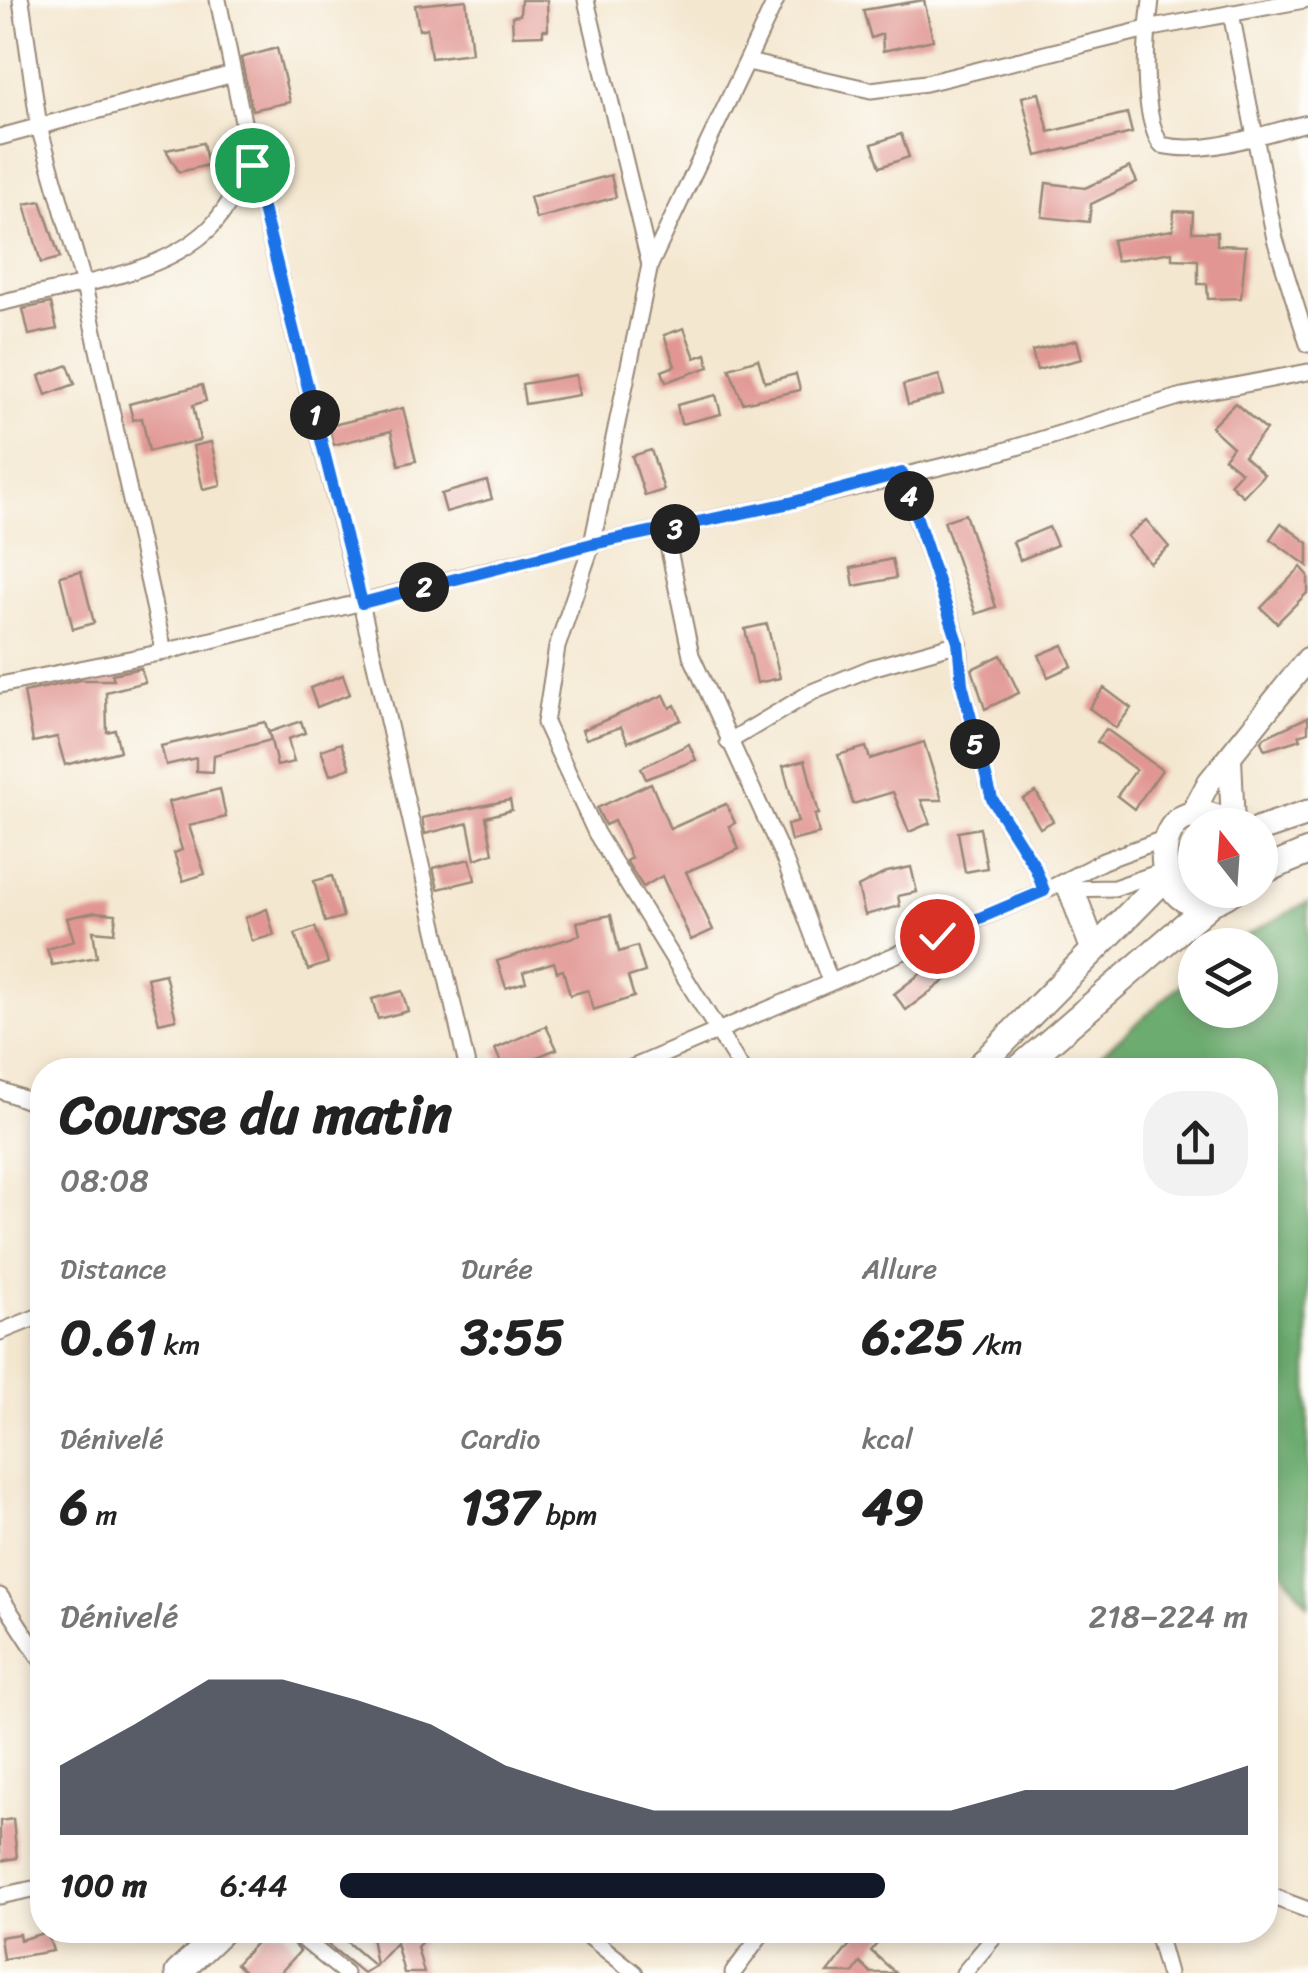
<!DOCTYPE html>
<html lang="fr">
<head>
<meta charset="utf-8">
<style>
  body { margin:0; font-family:Sriracha,sans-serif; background:#f2f2f2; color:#222; height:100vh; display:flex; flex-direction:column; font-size:38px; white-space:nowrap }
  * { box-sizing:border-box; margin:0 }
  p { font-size:32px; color:#767676 }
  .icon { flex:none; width:55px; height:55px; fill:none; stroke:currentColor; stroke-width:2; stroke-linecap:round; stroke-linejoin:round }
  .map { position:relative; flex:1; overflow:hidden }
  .panel { position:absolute; left:30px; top:1058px; width:1248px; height:885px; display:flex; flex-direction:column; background:#fff; border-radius:40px; box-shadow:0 5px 15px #0003 }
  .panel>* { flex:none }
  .needle { width:65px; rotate:343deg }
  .tools { position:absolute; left:1178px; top:808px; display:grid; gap:20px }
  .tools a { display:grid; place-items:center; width:100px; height:100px; border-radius:50%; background:#fff; box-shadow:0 5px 15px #0003; font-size:50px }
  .pin { position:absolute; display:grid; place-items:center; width:85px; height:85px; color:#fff; margin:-42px; border:5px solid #fff; border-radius:50%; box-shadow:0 2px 10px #0007 }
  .km { position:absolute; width:50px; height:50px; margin:-25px; border-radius:50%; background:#222; color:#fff; font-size:28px; line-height:50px; text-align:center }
  .round { display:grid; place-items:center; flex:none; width:105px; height:105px; border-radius:40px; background:#f2f2f2 }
  .summary { display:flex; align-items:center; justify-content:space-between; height:170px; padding:0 30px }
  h1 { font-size:55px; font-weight:700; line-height:75px }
  .metrics { display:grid; grid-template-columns:repeat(3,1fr); gap:15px; height:170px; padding:10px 30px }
  .metrics div { display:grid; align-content:center }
  .metrics b { font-size:50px; font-weight:700 }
  .metrics small { font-size:28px; font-weight:400 }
  .metrics p { font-size:28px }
  .chart { height:280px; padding:20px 30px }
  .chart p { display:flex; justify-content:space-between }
  .chart svg { width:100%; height:180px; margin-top:10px; fill:#111827; opacity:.7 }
  ul { padding:0 30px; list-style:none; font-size:32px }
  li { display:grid; grid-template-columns:160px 120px 1fr; align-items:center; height:75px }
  li i { height:25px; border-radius:12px; background:#111827 }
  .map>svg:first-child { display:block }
  .forest { fill:#6cac6f; stroke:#546b46; stroke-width:2.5 }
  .building { fill:#e19693 }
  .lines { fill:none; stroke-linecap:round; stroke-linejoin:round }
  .street-casing { stroke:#988877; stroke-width:19 }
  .secondary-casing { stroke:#988877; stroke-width:26 }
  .primary-casing { stroke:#988877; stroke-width:29 }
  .street { stroke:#fff; stroke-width:15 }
  .secondary { stroke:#fff; stroke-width:22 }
  .primary { stroke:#fff; stroke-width:25 }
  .route-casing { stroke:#fff; stroke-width:20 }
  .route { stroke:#1a73e8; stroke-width:12 }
</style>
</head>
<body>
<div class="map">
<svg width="1308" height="1973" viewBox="0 0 1308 1973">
  <rect width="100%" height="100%" fill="#fdfcf7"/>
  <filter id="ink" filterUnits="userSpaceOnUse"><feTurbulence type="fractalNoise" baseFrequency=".01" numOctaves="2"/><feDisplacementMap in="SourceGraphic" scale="20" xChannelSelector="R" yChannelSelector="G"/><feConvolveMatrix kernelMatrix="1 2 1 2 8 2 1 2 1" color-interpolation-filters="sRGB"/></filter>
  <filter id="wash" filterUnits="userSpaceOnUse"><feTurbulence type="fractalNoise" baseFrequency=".0048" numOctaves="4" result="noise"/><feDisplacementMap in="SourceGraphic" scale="40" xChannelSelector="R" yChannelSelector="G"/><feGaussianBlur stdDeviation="2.25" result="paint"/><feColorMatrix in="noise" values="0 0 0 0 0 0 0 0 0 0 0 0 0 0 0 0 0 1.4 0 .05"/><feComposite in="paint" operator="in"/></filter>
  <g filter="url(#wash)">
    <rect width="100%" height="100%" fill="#f4e7d0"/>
    <path class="forest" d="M1308 902V1605L1265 1547V1070H1083L1195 972V1010H1260V945H1228Z"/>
    <g id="blocks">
      <g class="building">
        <path d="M466 0 472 53 431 58 427 28 419 30 415 5Z"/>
        <path d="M521 0H547L548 30H543V35L513 36 512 16 520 15Z"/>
        <path d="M924 0 933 40 883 51 882 34 871 38 863 10Z"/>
        <path d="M277 48 290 102 252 110 241 58Z"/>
        <path d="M1039 93 1049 132 1127 113 1132 133 1037 156 1022 97Z"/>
        <path d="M901 134 909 157 880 167 872 144Z"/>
        <path d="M203 143 208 165 179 172 166 150Z"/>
        <path d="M1130 167 1137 182 1091 204 1089 222 1042 217 1046 183 1085 188Z"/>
        <path d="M611 175 616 197 536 219 530 197Z"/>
        <path d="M41 201 60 258 41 263 25 204Z"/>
        <path d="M1174 211 1193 212 1192 232H1217V245L1246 246 1241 298 1208 299 1207 284H1198V260L1172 259V252L1116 261 1112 240 1173 230Z"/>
        <path d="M51 303 57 329 29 335 23 309Z"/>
        <path d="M684 328 695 358 706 354 709 367 666 382 662 371 675 366 664 335Z"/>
        <path d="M1077 340 1082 359 1037 370 1032 351Z"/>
        <path d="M758 359 765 382 796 374 800 390 743 403 729 368Z"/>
        <path d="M68 365 75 384 46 395 39 376Z"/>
        <path d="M576 375 579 395 525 404 522 384Z"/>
        <path d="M939 375 944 395 908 405 903 385Z"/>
        <path d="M202 385 206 401 193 405 200 440 149 451 142 418 133 420 129 404Z"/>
        <path d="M716 395 721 414 681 424 677 405Z"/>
        <path d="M1235 403 1266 430 1244 456 1264 474 1243 496 1230 484 1241 472 1224 458 1233 447 1211 427Z"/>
        <path d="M403 408 416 461 399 465 391 431 333 445 329 426Z"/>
        <path d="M211 442 221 485 203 489 193 446Z"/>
        <path d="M651 450 664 490 645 496 632 456Z"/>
        <path d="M487 481 492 499 446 512 441 494Z"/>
        <path d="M965 514 996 607 976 614 944 521Z"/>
        <path d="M1146 520 1169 547 1150 563 1127 536Z"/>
        <path d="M1281 523 1308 543V566L1270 539Z"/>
        <path d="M1049 527 1057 545 1020 560 1013 542Z"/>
        <path d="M892 559 896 578 854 586 851 568Z"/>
        <path d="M1301 567 1308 575V592L1277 623 1261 608Z"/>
        <path d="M81 571 94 623 73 629 60 576Z"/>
        <path d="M767 624 780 678 757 683 745 629Z"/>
        <path d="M1063 645 1072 666 1048 677 1039 655Z"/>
        <path d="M1001 655 1019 693 985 709 972 669Z"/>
        <path d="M141 668 145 682 106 692 107 732 115 730 120 751 65 765 57 737 33 742 24 692 80 680H114L112 674Z"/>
        <path d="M343 675 350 694 317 707 310 688Z"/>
        <path d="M1104 688 1131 708 1116 728 1089 708Z"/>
        <path d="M664 695 670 708 675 705 681 720 628 742 621 727 586 739 582 730Z"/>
        <path d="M1308 717V732L1299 735 1301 739 1265 750 1261 742 1265 737Z"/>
        <path d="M301 721 305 733 288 739 294 762 277 766 269 732Z"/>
        <path d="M265 722 271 740 214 755 213 772 196 771V758L166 765 161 746Z"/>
        <path d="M1106 729 1162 770 1134 809 1117 796 1136 770 1097 742Z"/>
        <path d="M924 742 942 800H921L930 823 909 832 893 792 853 804 838 755 866 747 870 759Z"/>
        <path d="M341 743 350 768 330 775 321 750Z"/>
        <path d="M689 744 696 760 646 779 641 768Z"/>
        <path d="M805 760 819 814 815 815 819 834 791 841 787 825 798 822 783 766Z"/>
        <path d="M651 783 670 829 726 804 735 823 729 826 739 849 686 872 713 930 691 940 662 876 643 887 626 861 631 858 614 821 605 825 597 808Z"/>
        <path d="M220 789 226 817 189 826 205 874 183 881 174 853 182 850 168 802Z"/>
        <path d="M1036 792 1053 821 1040 828 1023 799Z"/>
        <path d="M510 800 512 810 486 817 493 853 475 859 468 823 425 834 422 818Z"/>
        <path d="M980 828 987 868 965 872 958 832Z"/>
        <path d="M470 859 475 880 438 889 433 868Z"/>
        <path d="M911 867 917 892 898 896 900 906 865 915 858 887 887 872Z"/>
        <path d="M332 876 343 917 325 922 314 881Z"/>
        <path d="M267 909 274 935 252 941 245 918Z"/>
        <path d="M95 912 116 914 114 933 93 931 97 957 52 965 47 949 74 941 67 918Z"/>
        <path d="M611 915 619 952 637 946 645 972 628 977 634 997 593 1010 588 990 570 995 563 970 557 972 554 962 523 972 526 982 506 988 497 961 580 935 577 922Z"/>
        <path d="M315 927 328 963 308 970 295 934Z"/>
        <path d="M934 963 947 979 906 1010 894 994Z"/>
        <path d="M165 974 176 1019 159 1023 147 978Z"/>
        <path d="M402 991 408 1011 378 1019 372 999Z"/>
        <path d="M546 1026 557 1049 504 1070 495 1049Z"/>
        <path d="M13 1819 17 1858 0 1861V1821Z"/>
        <path d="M268 1930H281L300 1951 280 1973H246L236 1964Z"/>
        <path d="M310 1930H333L375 1966 363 1973Z"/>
        <path d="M408 1930H432L417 1947 424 1973H404L396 1943 376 1965 370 1931Z"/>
        <path d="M861 1930H888L871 1951 896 1973H871L860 1963 853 1973H828Z"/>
        <path d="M47 1932 53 1951 3 1959 0 1937 19 1934 20 1940Z"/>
      </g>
    </g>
  </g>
  <g filter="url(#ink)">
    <use href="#blocks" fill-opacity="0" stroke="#988877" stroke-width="2.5"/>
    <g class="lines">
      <defs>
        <g id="street">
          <path d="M21 0 39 127 83 281 164 652"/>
          <path d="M218 0 252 165 361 603 468 1070"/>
          <path d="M586 0 650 265"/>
          <path d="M1151 0C1146 38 1140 112 1161 145 1209 156 1262 133 1308 123"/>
          <path d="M1231 13 1275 239 1308 344"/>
          <path d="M748 62 871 90 926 83 1147 29 1304 0"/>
          <path d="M0 137 233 74"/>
          <path d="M0 303C65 286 159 277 209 229 226 212 239 185 252 165"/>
          <path d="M901 473 959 643 962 684 992 799 1035 867 1044 891"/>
          <path d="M665 531 691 655 785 861 830 981"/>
          <path d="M0 685 164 652 592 544 789 503 994 454 1182 396 1308 372"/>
          <path d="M728 742 812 692 871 668 959 643"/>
          <path d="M1067 889 1114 888 1163 871"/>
          <path d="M627 1070 1053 887 1103 861 1166 838"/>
          <path d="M742 1070 596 833 545 723 557 647 592 544 650 265 776 0"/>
          <path d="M0 1090 42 1106"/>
          <path d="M0 1332 42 1315"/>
          <path d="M0 1596 42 1661"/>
          <path d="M1265 1894 1308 1910"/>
          <path d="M0 1896 42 1887"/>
          <path d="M292 1930 345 1973"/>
          <path d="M581 1930 635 1973"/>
          <path d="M1156 1930 1168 1973"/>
          <path d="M733 1973 765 1930"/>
          <path d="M964 1973 1000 1930"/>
        </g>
        <g id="secondary">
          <path d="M1230 758 1233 825"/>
          <path d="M1190 818 1209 782 1308 659"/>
        </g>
        <g id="primary">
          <path d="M1232 825C1134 769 1149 954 1234 890"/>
          <path d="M1260 829 1308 813"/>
          <path d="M1260 872 1308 852"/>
          <path d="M1071 889 1094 950"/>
          <path d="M976 1070 1166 877"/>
          <path d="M1017 1070 1213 901"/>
          <path d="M178 1973 223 1930"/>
        </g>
      </defs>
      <use href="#street" class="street-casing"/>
      <use href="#secondary" class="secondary-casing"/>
      <use href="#primary" class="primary-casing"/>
      <use href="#street" class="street"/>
      <use href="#secondary" class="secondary"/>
      <use href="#primary" class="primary"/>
    </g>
  </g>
  <g class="lines" filter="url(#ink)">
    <defs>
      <path id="route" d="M252 165 362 603 592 544 790 503 902 473 958 642 962 684 992 799 1035 867 1044 891 937 936"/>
    </defs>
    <use href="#route" class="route-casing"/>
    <use href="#route" class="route"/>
  </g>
</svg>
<div class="tools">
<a><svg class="needle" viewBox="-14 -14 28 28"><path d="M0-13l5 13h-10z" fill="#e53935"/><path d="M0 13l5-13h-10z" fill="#767676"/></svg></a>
<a><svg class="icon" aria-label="layers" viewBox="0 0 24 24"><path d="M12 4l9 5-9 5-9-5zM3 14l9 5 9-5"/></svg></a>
</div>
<div class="pin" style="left:252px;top:165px;background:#1e9e55"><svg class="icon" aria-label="arrive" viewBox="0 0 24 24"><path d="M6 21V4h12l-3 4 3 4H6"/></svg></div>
<div class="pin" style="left:937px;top:936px;background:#d93025"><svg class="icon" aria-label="check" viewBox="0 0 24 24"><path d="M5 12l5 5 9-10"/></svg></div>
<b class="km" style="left:315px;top:415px">1</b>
<b class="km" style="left:424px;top:587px">2</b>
<b class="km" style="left:675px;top:529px">3</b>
<b class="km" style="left:909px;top:496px">4</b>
<b class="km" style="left:975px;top:744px">5</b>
<section class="panel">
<div class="summary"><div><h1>Course du matin</h1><p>08:08</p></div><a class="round"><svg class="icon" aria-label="share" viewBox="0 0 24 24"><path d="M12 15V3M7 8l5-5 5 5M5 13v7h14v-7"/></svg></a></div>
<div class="metrics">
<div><p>Distance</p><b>0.61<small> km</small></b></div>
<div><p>Durée</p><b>3:55</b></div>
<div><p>Allure</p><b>6:25<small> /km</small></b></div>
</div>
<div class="metrics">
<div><p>Dénivelé</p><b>6<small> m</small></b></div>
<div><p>Cardio</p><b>137<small> bpm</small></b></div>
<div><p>kcal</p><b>49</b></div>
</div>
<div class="chart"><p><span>Dénivelé</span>218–224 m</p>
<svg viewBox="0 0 160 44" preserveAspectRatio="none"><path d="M0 44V27L10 17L20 6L30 6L40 11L50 17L60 27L70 33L80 38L90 38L100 38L110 38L120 38L130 33L140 33L150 33L160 27V44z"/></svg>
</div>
<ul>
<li><b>100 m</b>6:44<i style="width:60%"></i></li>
</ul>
</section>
</div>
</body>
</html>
